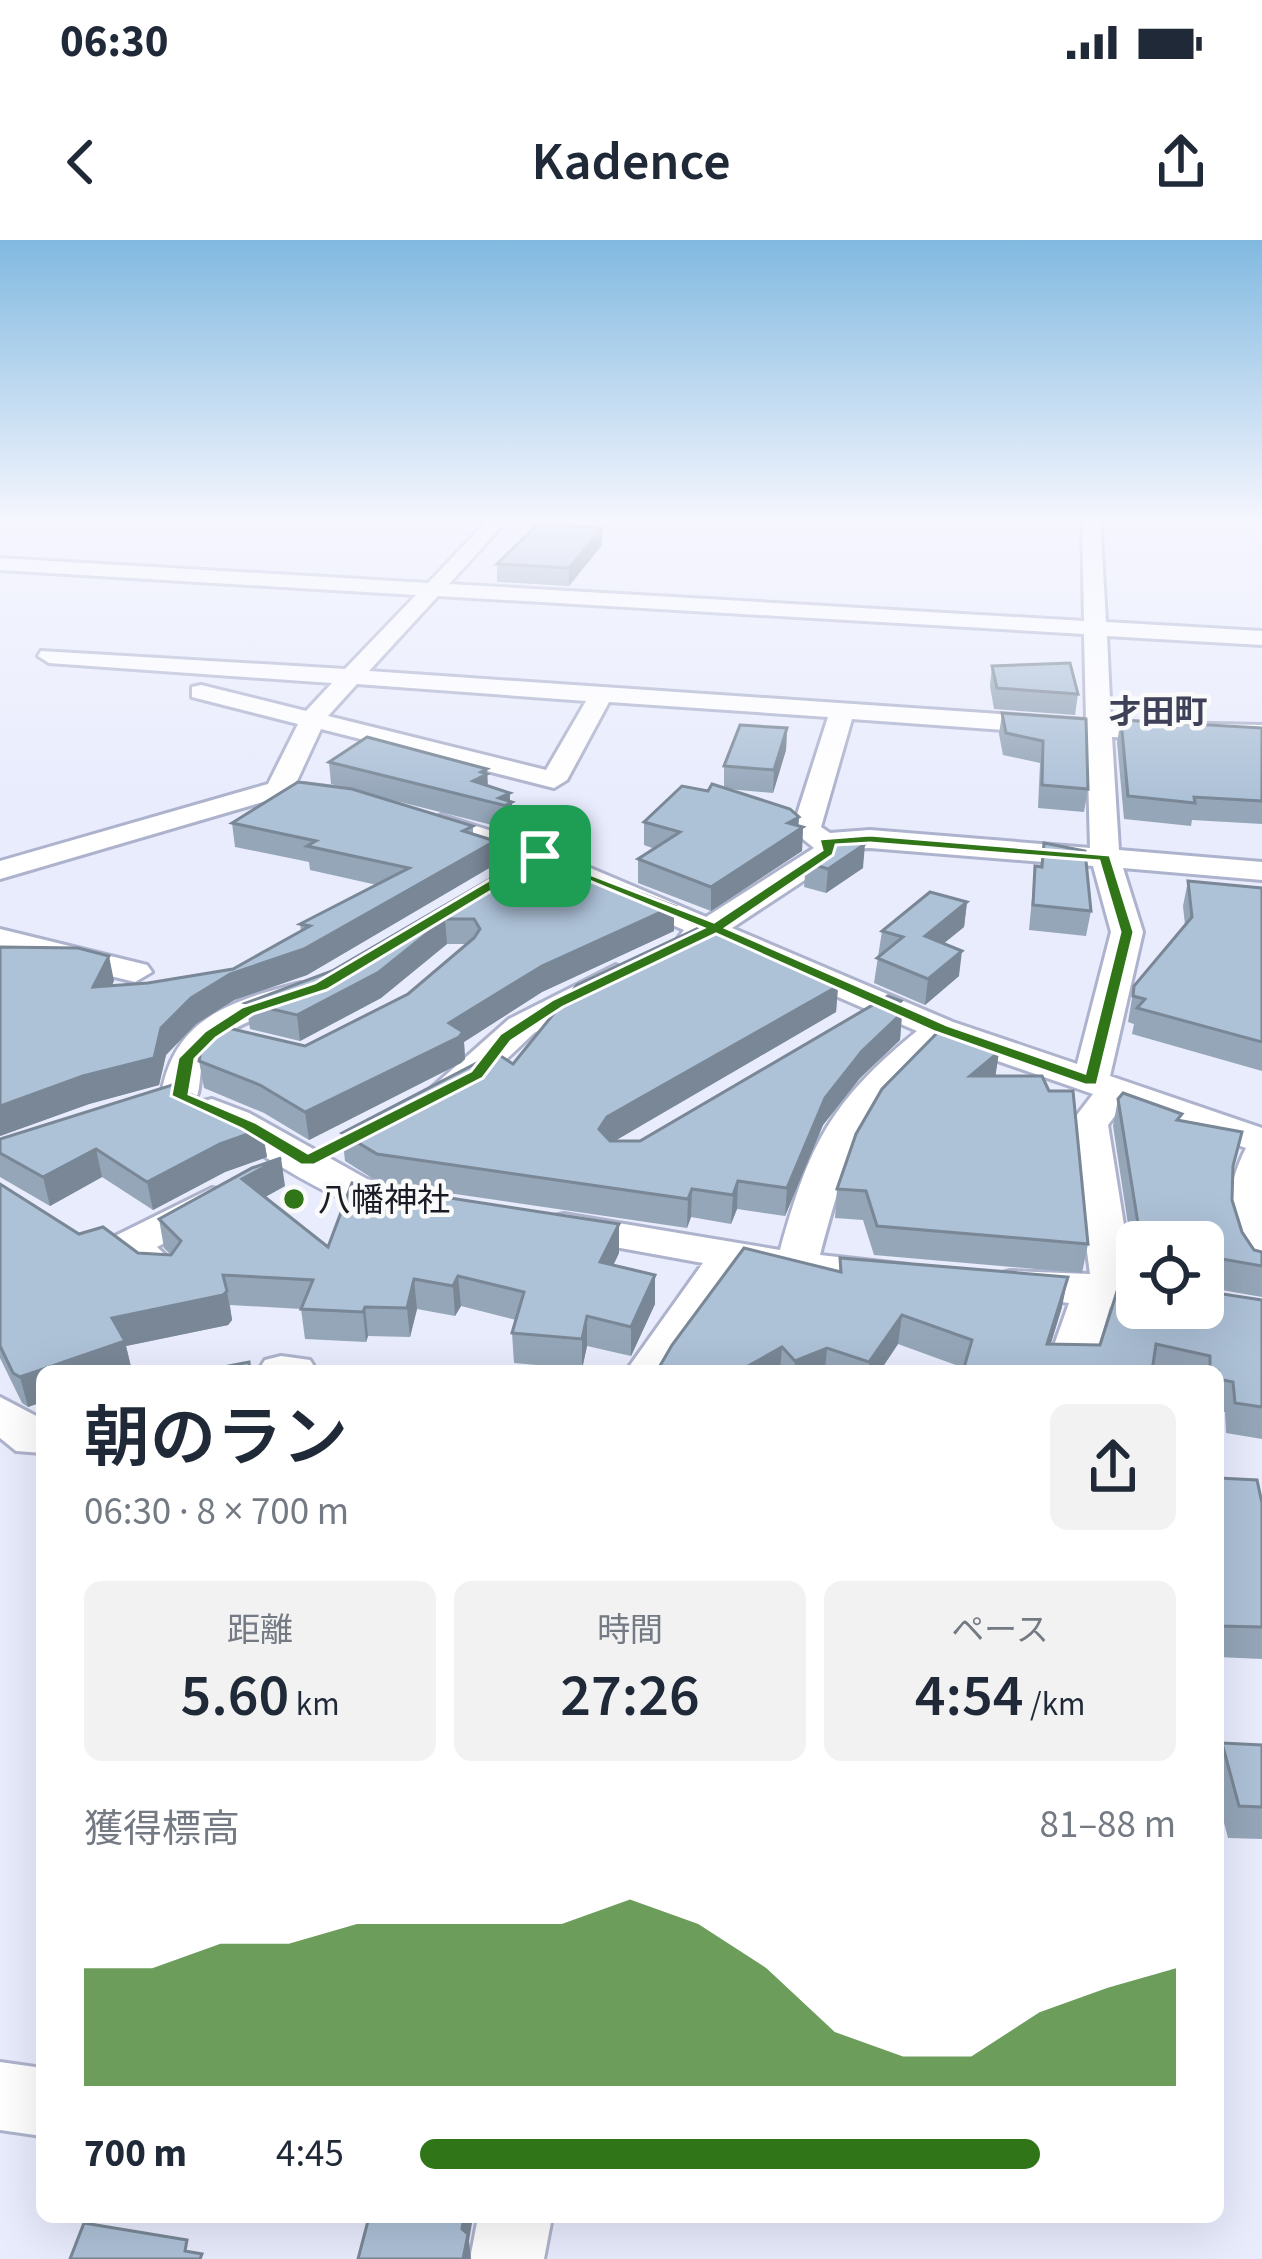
<!DOCTYPE html>
<html lang="ja">
<head>
<meta charset="utf-8">
<style>
  body { margin:0; font-family:"Source Sans 3","Noto Sans JP",sans-serif; background:#f2f2f3; color:#1f2937; height:100vh; display:flex; flex-direction:column; font-size:45px; white-space:nowrap }
  * { box-sizing:border-box; margin:0 }
  p { font-size:39px; color:#747a83 }
  .icon { flex:none; width:66px; height:66px; fill:none; stroke:currentColor; stroke-width:2; stroke-linecap:round; stroke-linejoin:round }
  .map { position:relative; flex:1; overflow:hidden }
  .details { position:absolute; left:36px; top:1125px; width:1188px; height:858px; display:flex; flex-direction:column; background:#fff; border-radius:18px; box-shadow:0 12px 48px #0002 }
  .details>* { flex:none }
  .fabs { position:absolute; left:1116px; top:981px; display:grid; gap:24px }
  .fabs a { display:grid; place-items:center; width:108px; height:108px; border-radius:18px; background:#fff; box-shadow:0 12px 48px #0002; font-size:60px }
  .pin { position:absolute; display:grid; place-items:center; width:102px; height:102px; color:#fff; margin:-51px; border-radius:24px; box-shadow:0 6px 18px #0006 }
  .round { display:grid; place-items:center; flex:none; width:126px; height:126px; border-radius:18px; background:#f2f2f3 }
  .headline { display:flex; align-items:center; justify-content:space-between; height:204px; padding:0 48px }
  h1 { font-size:66px; font-weight:600; line-height:90px }
  .figures { display:grid; grid-template-columns:repeat(3,1fr); gap:18px; height:204px; padding:12px 48px }
  .figures div { display:grid; align-content:center; border-radius:18px; background:#f2f2f3; text-align:center }
  .figures b { font-size:60px; font-weight:600 }
  .figures small { font-size:33px; font-weight:400 }
  .figures p { font-size:33px }
  .chart { height:336px; padding:24px 48px }
  .chart p { display:flex; justify-content:space-between }
  .chart svg { width:100%; height:216px; margin-top:12px; fill:#307517; opacity:.7 }
  ul { padding:0 48px; list-style:none; font-size:39px }
  li { display:grid; grid-template-columns:192px 144px 1fr; align-items:center; height:90px }
  li i { height:30px; border-radius:15px; background:#307517 }
  .status { display:flex; justify-content:space-between; align-items:center; height:84px; padding:0 60px; background:#fff; direction:ltr }
  .status svg { height:33px; fill:currentColor }
  header { display:flex; justify-content:space-between; align-items:center; height:156px; padding:0 48px; background:#fff; font-size:54px; font-weight:600 }
  .map>svg:first-child { display:block }
  .lines { fill:none; stroke-linecap:round; stroke-linejoin:round }
  .minor-casing { stroke:#aeb3cd; stroke-width:6 }
  .minor { fill:#fff; fill-rule:evenodd }
  .wall { fill:#95a6b9 }
  .shaded-wall { fill:#798796 }
  .building { fill:#adc1d7; stroke:#798796; stroke-width:3 }
  .route { fill:#307517; stroke:#fff; stroke-width:3; fill-rule:evenodd }
  .poi-dot { fill:#307517; stroke:#fafafa; stroke-width:4.5 }
  .labels { text-anchor:middle; stroke-width:9; stroke-linejoin:round; paint-order:stroke }
  .far-quarter-label { font-size:33px; font-weight:bold; fill:#3e4157; stroke:#fafafa }
  .poi-label { font-size:33px; fill:#191b25; stroke:#fafafa; text-anchor:start }
</style>
</head>
<body>
<div class="status"><b>06:30</b><svg viewBox="0 0 49 12"><path d="M0 12V9h3v3zM5 12V6h3v6zM10 12V3h3v9zM15 12V0h3v12zM26 1h20v11H26zM47 4h2v5h-2z"/></svg></div>
<header><svg class="icon" aria-label="back" viewBox="0 0 24 24"><path d="M15 5l-7 7 7 7"/></svg>Kadence<svg class="icon" aria-label="share" viewBox="0 0 24 24"><path d="M12 15V3M7 8l5-5 5 5M5 13v7h14v-7"/></svg></header>
<div class="map">
<svg width="1262" height="2019" viewBox="0 0 1262 2019">
  <rect width="100%" height="100%" fill="#e9ecfd"/>
  <g class="lines">
    <defs>
      <g id="minor">
        <path d="M491 277H510L449 344 1084 381 1082 277H1100L1106 382 1262 391V405L1107 396 1111 482 1262 485V501L1112 497 1119 610 1262 622V640L1123 628 1143 692 1110 836 1262 888V1039L1247 1035C1220 995 1225 949 1246 908L1123 865 1108 885 1132 1035 1128 1042H1137V1068H1143L1110 1067 1091 1131H1045L1069 1063 995 1053 988 1044 995 1035 1010 1031 1090 1034 1070 884 1093 854 946 803C860 874 848 910 820 1015L909 1025 915 1034 909 1043 894 1047 742 1029 672 1131H626L703 1023 549 995 543 986 549 977 564 974 780 1010C809 905 830 862 917 791L710 702 694 708 683 705 678 698 684 690 516 617 431 590 427 584 441 575 536 605 706 677 814 608 792 590 828 477 609 462 567 540 554 548 321 489 296 543 351 550 355 556 351 562 280 557 0 639V621L268 544 298 484 192 457V447L201 445 306 471 332 443 49 423 38 416 41 411 345 429 416 355 0 330V318L428 343ZM438 356 1084 394 1086 480 369 431ZM357 444 586 461 546 530 328 476ZM852 479 1087 496 1090 608 870 590 830 593 821 587ZM870 608 1093 626 1111 692 1077 824 953 782 732 688 838 618 843 609Z"/>
        <path d="M0 689 147 725 152 732 135 742 0 709Z"/>
        <path d="M616 725 633 735 628 742 534 793 473 851 447 861 434 858 429 850 509 779Z"/>
        <path d="M301 743 313 746 318 753 313 760C279 771 222 783 205 818 197 833 203 850 193 864H167L161 856C173 778 232 760 301 743Z"/>
        <path d="M212 859 249 873 367 939 416 952 422 961 416 970C351 986 257 906 199 878L193 870 199 862Z"/>
        <path d="M212 948 226 951 232 960 226 969 157 1007 182 1031 176 1040C149 1047 123 1029 107 1006L113 997Z"/>
        <path d="M281 1116 310 1120 317 1131H258L265 1120Z"/>
        <path d="M0 1157 42 1179V1213L16 1211 0 1198Z"/>
        <path d="M0 1822 42 1828V1896L0 1890Z"/>
        <path d="M478 1977H552L544 2019H470Z"/>
      </g>
    </defs>
    <use href="#minor" class="minor-casing"/>
    <use href="#minor" class="minor"/>
  </g>
  <g class="wall">
    <path d="M602 288V305L569 346 497 342V324Z"/>
    <path d="M992 426 1078 454 1075 475 994 469 990 446Z"/>
    <path d="M1002 473 1086 479 1088 549 1084 572 1038 568 1040 523 1003 515 999 494Z"/>
    <path d="M1121 480 1262 488V584L1192 580 1191 586 1124 579 1117 502Z"/>
    <path d="M787 488 786 510 773 553 728 549 799 577 798 586 803 587 802 611 711 671 638 643V619L655 609 644 605V582L724 548V526Z"/>
    <path d="M329 522 487 529 488 546 512 562V590L368 554 473 586V594L495 601 496 624 307 735 234 760 196 784 166 815 159 845 89 864 0 896 114 741 112 745 148 743 233 729 301 691 300 684 377 645 310 630 309 622 235 607 232 583 345 548 331 544Z"/>
    <path d="M1044 603 1091 671 1086 696 1029 690 1035 626H1040Z"/>
    <path d="M533 614 674 691 542 752 464 802 465 819 461 823 309 900 264 873 204 848 199 821 305 806 408 754 467 704H447L381 758 300 801 250 789 246 763 332 731Z"/>
    <path d="M806 622 863 628 826 653 804 647Z"/>
    <path d="M1188 641 1262 648V831L1132 794 1134 784 1128 782 1134 746 1185 685 1183 666Z"/>
    <path d="M967 662 964 687 944 703 959 736 925 765 874 743 882 691Z"/>
    <path d="M838 746 836 772 614 901H640L901 761 900 772 902 773 900 800 860 838 823 885 785 976 737 969 731 984 691 977 687 988 380 943 345 921 342 893 513 824Z"/>
    <path d="M999 812 995 836 1088 1004 1082 1033 874 1015 863 980 835 978 837 949Z"/>
    <path d="M1118 859 1181 881 1233 930 1232 960 1242 992 1254 1010 1262 1012V1057L1204 1047 1203 1002H1137V1038L1136 1037 1113 886Z"/>
    <path d="M262 889 267 917 225 932 153 970 102 937 50 966 0 937V899Z"/>
    <path d="M0 944 79 994 138 1013 171 1015 164 1008 159 979 285 946 265 957 328 1007 619 984V1013L613 1025 655 1064 631 1116 587 1106 582 1129 514 1123 512 1093 516 1080 461 1066 455 1076 417 1069 410 1097 368 1096 366 1102 305 1099 301 1069 230 1065 232 1080 228 1085 126 1106 132 1131H42V1162L28 1167 22 1163 0 1118Z"/>
    <path d="M840 1018 1062 1067 1051 1104 1100 1105 1262 1060V1199L1226 1193 1225 1172 1218 1171V1131H963L964 1128 898 1104 880 1131H657L839 1031Z"/>
    <path d="M1218 1238 1262 1263V1419L1218 1417Z"/>
    <path d="M1222 1503 1262 1505V1599L1228 1598 1218 1560V1515Z"/>
  </g>
  <g class="shaded-wall">
    <path d="M602 288V305L569 346V328Z"/>
    <path d="M787 488 786 510 773 553 774 530Z"/>
    <path d="M487 529 488 556 473 541 481 532Z"/>
    <path d="M510 553V563L512 562V586L511 567 499 564V558Z"/>
    <path d="M799 577 798 591 803 587 802 611 711 671V647L788 583Z"/>
    <path d="M495 601 496 624 307 735 234 760 196 784 166 815 159 845 89 864 0 896V866L161 788 191 758 230 734Z"/>
    <path d="M865 604 863 628 826 653 828 629Z"/>
    <path d="M967 662 964 687 922 721 925 696Z"/>
    <path d="M674 666V691L542 752 464 802 465 819 461 823 309 900 305 872 542 726Z"/>
    <path d="M445 679 447 704 381 758 300 801 297 775Z"/>
    <path d="M962 711 959 736 925 765 928 739Z"/>
    <path d="M109 716 114 741 98 773 93 747Z"/>
    <path d="M838 746 836 772 608 905 599 889 607 877Z"/>
    <path d="M901 761 899 777 902 773 900 800 860 838 823 885 785 976 787 948 825 858 892 769Z"/>
    <path d="M999 812 995 839 970 836Z"/>
    <path d="M262 889 267 917 225 932 153 970 147 942 220 904Z"/>
    <path d="M96 909 102 937 50 966 43 937Z"/>
    <path d="M281 918 285 946 247 967 242 939Z"/>
    <path d="M738 941 737 969 731 984 733 955Z"/>
    <path d="M692 949 691 977 687 988 688 959Z"/>
    <path d="M619 984V1013L601 1052 600 1022Z"/>
    <path d="M1211 1017 1203 1047V1033L1206 1022Z"/>
    <path d="M655 1035V1064L631 1116V1087Z"/>
    <path d="M458 1036 461 1066 455 1076 453 1046Z"/>
    <path d="M1068 1037 1062 1067 1042 1131 1047 1104Z"/>
    <path d="M414 1039 417 1069 410 1097 407 1068Z"/>
    <path d="M227 1051 232 1080 228 1085 126 1106 132 1131H42V1162L28 1167 20 1137 112 1078Z"/>
    <path d="M365 1067 368 1096 366 1102 363 1072Z"/>
    <path d="M902 1075 898 1104 880 1131H869V1122Z"/>
    <path d="M587 1076V1106L582 1129V1099Z"/>
    <path d="M782 1107 780 1131H743V1129Z"/>
    <path d="M827 1108 825 1131H794L795 1121Z"/>
    <path d="M464 1977H473L469 2001 471 2019H463L462 1989Z"/>
  </g>
  <g class="building">
    <path d="M538 284 602 288 569 328 497 324Z"/>
    <path d="M1070 423 1078 454 997 448 992 426Z"/>
    <path d="M1002 473 1086 479 1088 549 1042 545 1043 501 1006 493Z"/>
    <path d="M1121 480 1262 488V561L1194 557 1195 563 1128 556Z"/>
    <path d="M740 485 787 488 774 530 724 526Z"/>
    <path d="M367 497 487 529 481 532 487 534 473 541 510 553 499 558 512 562 506 565 511 567 329 522Z"/>
    <path d="M298 542 352 549 473 586 463 591 495 601 304 709 230 734 191 758 161 788 154 818 83 836 0 866V707L78 708 109 716 93 747 148 743 233 729 310 686 300 684 409 628 307 606 316 601 232 583Z"/>
    <path d="M712 544 790 569 799 577 788 583 803 587 711 647 638 619 680 592 644 582 682 546 708 551Z"/>
    <path d="M842 598 865 604 828 629 806 622Z"/>
    <path d="M1044 603 1085 611 1091 671 1033 665 1035 626 1042 627Z"/>
    <path d="M533 614 674 666 542 726 449 783 463 792 459 797 305 872 260 845 199 821 204 796 215 785 305 806 408 754 474 698 480 689 474 679H445L379 732 297 775 246 763 332 731Z"/>
    <path d="M1188 641 1262 648V802L1137 768 1145 759 1133 756 1134 746 1192 677Z"/>
    <path d="M930 652 967 662 925 696 962 711 928 739 877 718 903 697 882 691Z"/>
    <path d="M703 686 838 746 607 877 599 889 610 901H640L888 756 901 761 892 769 902 773 862 811 825 858 787 948 738 941 733 955 692 949 688 959 377 914 342 893 496 813 513 824 577 745Z"/>
    <path d="M940 790 999 812 970 836H1042L1049 851H1073L1088 1004 877 986 866 951 837 949 856 894 882 849Z"/>
    <path d="M172 845 262 889 220 904 147 942 96 909 43 937 0 913V899Z"/>
    <path d="M1123 853 1182 874 1177 880 1242 892 1233 926 1232 960 1242 992 1254 1010 1262 1012V1026L1211 1017 1206 1022V1034L1203 1035V1002H1141L1118 859Z"/>
    <path d="M281 918 242 939 328 1007 352 943 619 984 600 1022 655 1035 631 1087 587 1076 582 1099 512 1093 524 1052 458 1036 453 1046 414 1039 407 1068 365 1067 363 1072 301 1069 313 1040 223 1035 227 1051 223 1055 112 1078 125 1101 20 1137 13 1133 0 1106V944L79 994 103 987 138 1013 171 1015 181 1001 159 979 252 928Z"/>
    <path d="M744 1008 841 1032 840 1018 1068 1037 1047 1104 1100 1105 1120 1042 1137 1043V1068H1203V1051L1262 1060V1167L1235 1163 1233 1142 1218 1139V1131H1210V1116L1156 1104 1152 1131H963L972 1100 902 1075 869 1122 827 1108 795 1121 782 1107 743 1129V1131H657L672 1105Z"/>
    <path d="M249 1122 250 1131H203Z"/>
    <path d="M1218 1238 1257 1240 1262 1263V1387L1218 1386Z"/>
    <path d="M1222 1503 1262 1505V1567L1239 1566Z"/>
    <path d="M369 1977H464L462 1989 468 1994 463 2019H358Z"/>
    <path d="M84 1983 187 2000 185 2011 202 2014 200 2019H70Z"/>
  </g>
  <linearGradient id="sky" x2="0" y2="1"><stop stop-color="#81b9e0"/><stop offset="0.5" stop-color="#f5f6fe"/><stop offset="1" stop-color="#f5f6fe" stop-opacity="0"/></linearGradient>
  <rect width="1262" height="559" fill="url(#sky)"/>
  <path class="route" d="M870 595 1110 615 1134 692 1097 845H1085L935 792 716 694 563 767 511 801 483 838 314 925H301L242 889 171 856 178 818 205 791 242 767 315 743 535 613 714 682 822 610 819 599ZM870 603 1099 621 1120 692 1085 833 947 785 726 688 833 615 836 605ZM541 621 703 688 552 760 500 794 471 831 308 913 255 882 189 854 195 819 216 798 253 774 327 750Z"/>
  <circle class="poi-dot" cx="294" cy="959" r="12"/>
  <g class="labels">
    <g class="far-quarter-label">
      <text x="1158" y="483">才田町</text>
    </g>
    <g class="poi-label">
      <text x="318" y="971">八幡神社</text>
    </g>
  </g>
</svg>
<div class="fabs">
<a><svg class="icon" aria-label="locate" viewBox="0 0 24 24"><circle cx="12" cy="12" r="6"/><path d="M12 2v4M12 18v4M2 12h4M18 12h4"/></svg></a>
</div>
<div class="pin" style="left:540px;top:616px;background:#1e9e55"><svg class="icon" aria-label="arrive" viewBox="0 0 24 24"><path d="M6 21V4h12l-3 4 3 4H6"/></svg></div>
<section class="details">
<div class="headline"><div><h1>朝のラン</h1><p>06:30 · 8 × 700 m</p></div><a class="round"><svg class="icon" aria-label="share" viewBox="0 0 24 24"><path d="M12 15V3M7 8l5-5 5 5M5 13v7h14v-7"/></svg></a></div>
<div class="figures">
<div><p>距離</p><b>5.60<small> km</small></b></div>
<div><p>時間</p><b>27:26</b></div>
<div><p>ペース</p><b>4:54<small> /km</small></b></div>
</div>
<div class="chart"><p><span>獲得標高</span>81–88 m</p>
<svg viewBox="0 0 160 44" preserveAspectRatio="none"><path d="M0 44V20L10 20L20 15L30 15L40 11L50 11L60 11L70 11L80 6L90 11L100 20L110 33L120 38L130 38L140 29L150 24L160 20V44z"/></svg>
</div>
<ul>
<li><b>700 m</b>4:45<i style="width:82%"></i></li>
</ul>
</section>
</div>
</body>
</html>
